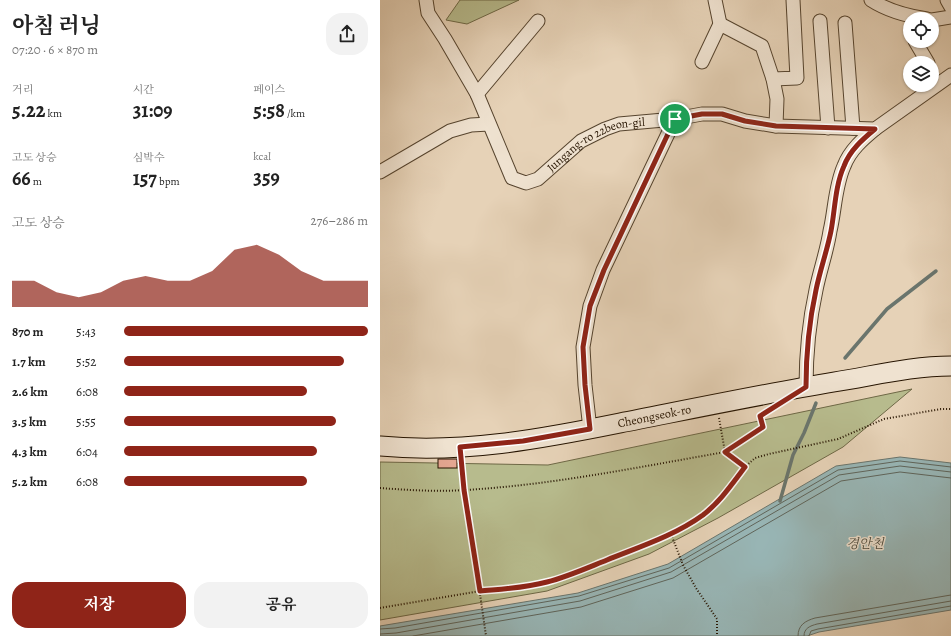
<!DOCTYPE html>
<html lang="ko">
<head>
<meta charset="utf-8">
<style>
  body { margin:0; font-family:Alegreya,"Noto Serif KR",serif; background:#f2f2f2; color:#222; height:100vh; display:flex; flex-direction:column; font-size:15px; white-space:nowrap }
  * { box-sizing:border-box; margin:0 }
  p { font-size:13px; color:#767676 }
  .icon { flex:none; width:22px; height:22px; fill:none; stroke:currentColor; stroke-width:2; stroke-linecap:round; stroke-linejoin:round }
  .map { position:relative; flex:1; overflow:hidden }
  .details { display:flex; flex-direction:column; background:#fff; width:380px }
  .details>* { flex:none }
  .controls { position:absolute; left:523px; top:12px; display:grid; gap:8px }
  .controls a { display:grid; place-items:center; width:36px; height:36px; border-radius:50%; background:#fff; box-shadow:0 1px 3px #0004; font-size:20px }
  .pin { position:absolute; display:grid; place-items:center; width:34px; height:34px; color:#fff; margin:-17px; border:2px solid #fff; border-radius:50%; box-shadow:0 1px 4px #0007 }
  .round { display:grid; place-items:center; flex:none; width:42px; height:42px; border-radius:16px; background:#f2f2f2 }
  .headline { display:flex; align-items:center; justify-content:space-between; height:68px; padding:0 12px }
  h1 { font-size:22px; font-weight:700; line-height:30px }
  .stats { display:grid; grid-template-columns:repeat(3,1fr); gap:6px; height:68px; padding:4px 12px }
  .stats div { display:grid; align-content:center }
  .stats b { font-size:20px; font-weight:700 }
  .stats small { font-size:11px; font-weight:400 }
  .stats p { font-size:11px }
  .chart { height:112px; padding:8px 12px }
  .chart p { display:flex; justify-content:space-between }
  .chart svg { width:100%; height:72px; margin-top:4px; fill:#8f2418; opacity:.7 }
  .cta { display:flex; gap:8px; margin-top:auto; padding:8px 12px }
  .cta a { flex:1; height:46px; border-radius:16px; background:#8f2418; color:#fff; font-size:16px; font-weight:700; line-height:46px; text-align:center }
  .cta a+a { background:#f2f2f2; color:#222 }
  ul { padding:0 12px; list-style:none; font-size:13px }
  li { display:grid; grid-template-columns:64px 48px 1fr; align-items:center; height:30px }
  li i { height:10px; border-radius:5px; background:#8f2418 }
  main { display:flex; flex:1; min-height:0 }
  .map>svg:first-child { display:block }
  .green { fill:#b7bb8d; stroke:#6e6846 }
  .water { fill:#98b6b6; stroke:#6a756d }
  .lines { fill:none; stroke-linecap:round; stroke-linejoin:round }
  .shore { stroke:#5f655b; stroke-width:1 }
  .stream { stroke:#6a756d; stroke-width:3.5 }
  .building { fill:#e4a792; stroke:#261400 }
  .street-casing { stroke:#56442e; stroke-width:15 }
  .secondary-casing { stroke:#261400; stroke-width:21 }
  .path { stroke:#261400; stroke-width:2; stroke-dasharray:1 2; stroke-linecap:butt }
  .street { stroke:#efe2d0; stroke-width:13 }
  .secondary { stroke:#efe2d0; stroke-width:19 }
  .route-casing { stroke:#fff; stroke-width:8 }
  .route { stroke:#8f2418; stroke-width:5 }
  .labels { text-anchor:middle; stroke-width:3; stroke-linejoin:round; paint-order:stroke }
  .street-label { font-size:12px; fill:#261400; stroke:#efe2d0 }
  .water-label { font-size:13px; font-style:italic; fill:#4e4d40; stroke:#efe2d0 }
</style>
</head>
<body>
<main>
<section class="details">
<div class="headline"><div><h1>아침 러닝</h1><p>07:20 · 6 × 870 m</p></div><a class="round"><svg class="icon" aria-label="share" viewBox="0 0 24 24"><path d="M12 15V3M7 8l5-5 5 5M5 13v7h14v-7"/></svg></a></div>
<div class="stats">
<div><p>거리</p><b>5.22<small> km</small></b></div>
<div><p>시간</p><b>31:09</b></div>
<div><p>페이스</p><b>5:58<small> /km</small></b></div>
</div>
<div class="stats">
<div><p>고도 상승</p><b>66<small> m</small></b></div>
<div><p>심박수</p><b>157<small> bpm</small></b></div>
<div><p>kcal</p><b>359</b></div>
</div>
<div class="chart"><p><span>고도 상승</span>276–286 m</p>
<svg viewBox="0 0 160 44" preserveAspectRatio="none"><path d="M0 44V28L10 28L20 35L30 38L40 35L50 28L60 25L70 28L80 28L90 22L100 9L110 6L120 12L130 22L140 28L150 28L160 28V44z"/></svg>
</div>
<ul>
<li><b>870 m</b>5:43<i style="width:100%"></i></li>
<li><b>1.7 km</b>5:52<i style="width:90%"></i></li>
<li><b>2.6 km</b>6:08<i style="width:75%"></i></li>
<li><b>3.5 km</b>5:55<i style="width:87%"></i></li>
<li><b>4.3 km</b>6:04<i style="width:79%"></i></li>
<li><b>5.2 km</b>6:08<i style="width:75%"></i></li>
</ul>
<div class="cta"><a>저장</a><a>공유</a></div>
</section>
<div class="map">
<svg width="571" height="636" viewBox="0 0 571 636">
  <rect width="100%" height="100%" fill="#e6d2b7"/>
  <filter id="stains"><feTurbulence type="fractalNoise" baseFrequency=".005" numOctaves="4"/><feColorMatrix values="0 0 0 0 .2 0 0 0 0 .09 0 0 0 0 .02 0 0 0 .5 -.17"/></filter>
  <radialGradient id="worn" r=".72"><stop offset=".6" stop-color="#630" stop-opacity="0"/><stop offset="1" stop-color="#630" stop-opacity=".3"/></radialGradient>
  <g class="green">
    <path d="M80 0H139L87 24 66 20Z"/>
    <path d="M532 389 463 447 338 518 269 554 167 591 0 620V462L168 465Z"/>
  </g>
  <path class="water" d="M520 457 571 463V610L439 632 427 636H0V626L198 593 288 564 456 466Z"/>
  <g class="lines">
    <g class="shore">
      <path d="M0 629 15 628 199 596 289 568 458 470 520 461 571 467"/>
      <path d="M0 634 16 633 200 601 291 572 459 475 520 466 571 472"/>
      <path d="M33 636 201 607 293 578 461 481 520 472 571 478"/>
      <path d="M418 636C418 625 425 621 435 618L571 595"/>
      <path d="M424 636C424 628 430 626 437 624L571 601"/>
      <path d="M429 636 431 631 438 629 571 606"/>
    </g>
    <g class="stream">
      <path d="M465 358 507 309 556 271"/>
      <path d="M400 501 413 455 424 433 436 403"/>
    </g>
  </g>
  <rect class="building" x="58" y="459" width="19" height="9"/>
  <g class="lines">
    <defs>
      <g id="street">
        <path id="s1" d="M46 0 48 13 65 39 97 94 132 178 146 183 158 179 201 141 225 129 239 124 295 119 322 114H342L365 121 396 126 495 129 571 75"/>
        <path d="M491 0C508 11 527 16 547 19"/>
        <path d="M567 0 571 7"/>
        <path d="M552 20 571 17"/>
        <path d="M440 21 448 128"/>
        <path d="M465 23 473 128"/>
        <path d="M340 24 382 46 393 79 397 99 396 126"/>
        <path d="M535 41 548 63"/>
        <path d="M322 62 340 24 335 0"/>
        <path d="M393 79 417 78 413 0"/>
        <path d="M97 94 158 21"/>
        <path d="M0 172 70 131 91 125 109 124"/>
        <path d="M426 387C426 354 429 322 436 290 440 270 447 251 450 231 455 210 455 186 464 166 470 150 483 139 495 129"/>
        <path d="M210 429 205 385 203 347 210 306 223 270 295 119"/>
      </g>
      <g id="secondary">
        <path id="s2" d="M0 446C81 454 161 439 240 423 311 409 383 394 454 382 493 376 532 366 571 366"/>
      </g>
    </defs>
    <use href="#street" class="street-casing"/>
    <use href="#secondary" class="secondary-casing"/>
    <g class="path">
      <path d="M339 418 345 452 383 427 380 416 390 410"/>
      <path d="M81 461 106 636"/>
      <path d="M0 488C28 490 57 492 85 490 172 485 259 467 345 452L365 467"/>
      <path d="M291 534 303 565 316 588 337 619V636"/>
      <path d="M0 608 100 591 166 583 183 577 256 549 291 534 307 525 322 515 335 504 365 467 375 458 389 454 458 439 504 419 561 409H571"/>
    </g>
    <use href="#street" class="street"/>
    <use href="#secondary" class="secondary"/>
  </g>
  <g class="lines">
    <defs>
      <path id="route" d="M322 114H342L365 121 396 126 495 129C483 139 470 150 464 166 455 186 455 210 451 231 447 251 440 270 436 290 429 322 426 354 426 387L380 416 383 427 345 452 365 467C352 484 340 502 323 515 294 536 259 547 227 560 207 568 187 577 167 582 145 588 122 589 100 591L84 490 80 447 143 441 210 429 205 385 203 347 210 306 224 270 295 119Z"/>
    </defs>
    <use href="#route" class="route-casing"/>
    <use href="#route" class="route"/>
  </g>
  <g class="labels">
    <g class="street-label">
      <text dy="4" stroke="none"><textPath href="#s1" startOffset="296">Jungang-ro 22beon-gil</textPath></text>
      <text dy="4" stroke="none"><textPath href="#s2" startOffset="277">Cheongseok-ro</textPath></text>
    </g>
    <g class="water-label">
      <text x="485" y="548">경안천</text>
    </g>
  </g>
  <rect width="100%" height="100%" filter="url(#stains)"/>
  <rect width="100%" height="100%" fill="url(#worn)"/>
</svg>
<div class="controls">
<a><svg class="icon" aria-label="locate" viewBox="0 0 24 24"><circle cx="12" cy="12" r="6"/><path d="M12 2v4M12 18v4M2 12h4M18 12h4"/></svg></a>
<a><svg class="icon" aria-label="layers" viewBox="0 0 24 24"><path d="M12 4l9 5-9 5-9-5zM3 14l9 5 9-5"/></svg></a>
</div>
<div class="pin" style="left:295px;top:119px;background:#1e9e55"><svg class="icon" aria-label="arrive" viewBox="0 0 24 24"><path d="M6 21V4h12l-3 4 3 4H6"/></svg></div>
</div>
</main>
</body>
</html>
